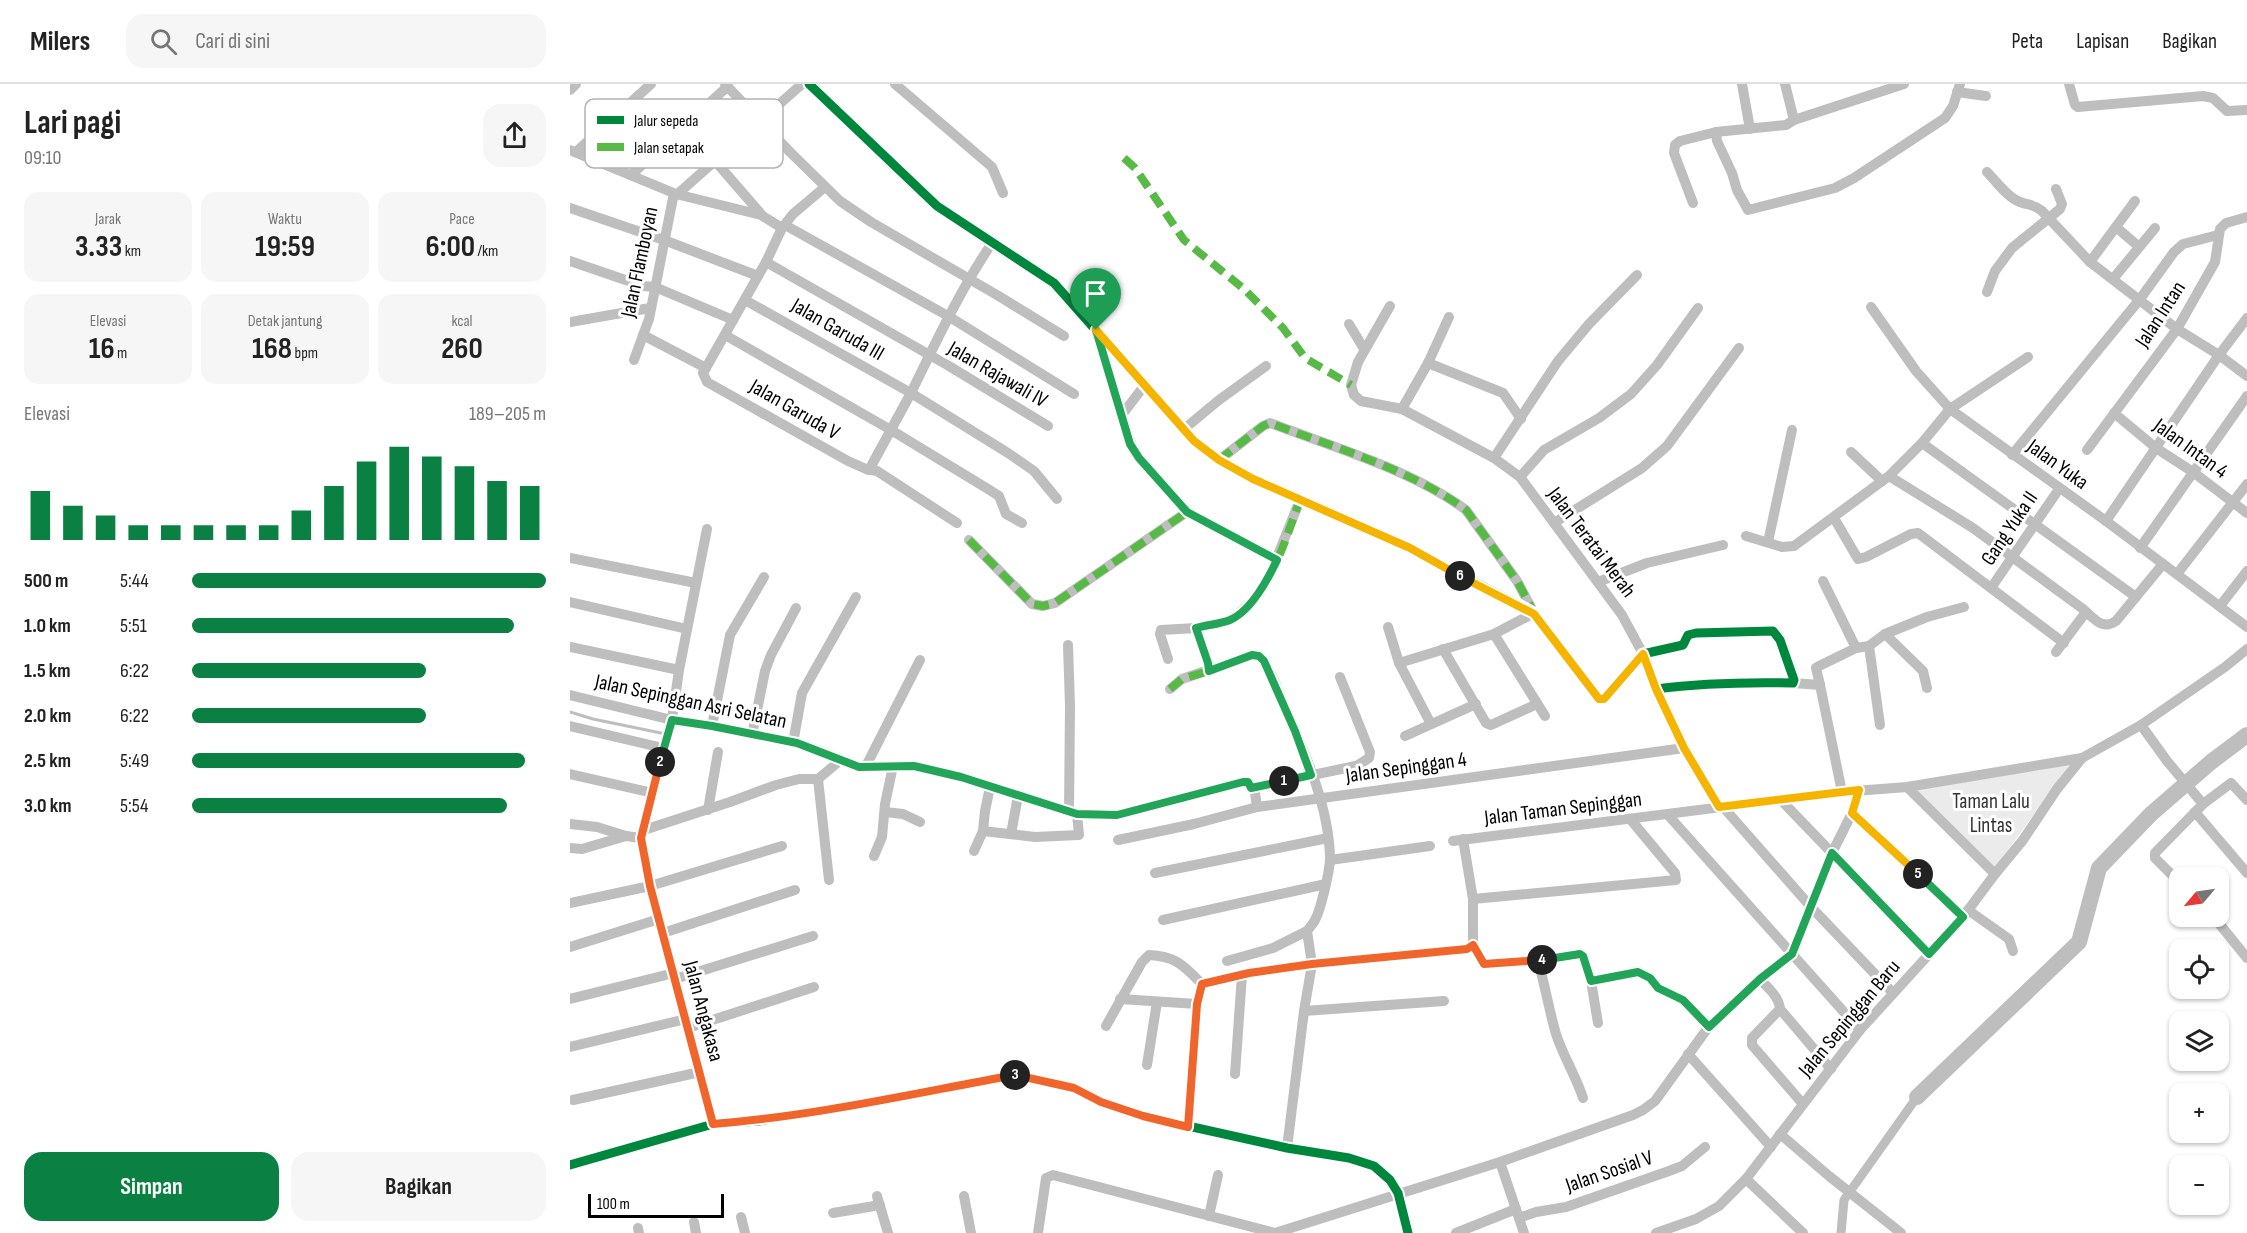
<!DOCTYPE html>
<html lang="id">
<head>
<meta charset="utf-8">
<style>
  body { margin:0; font-family:"Sofia Sans Condensed",sans-serif; background:#f6f6f6; color:#222; height:100vh; display:flex; flex-direction:column; font-size:22px; white-space:nowrap }
  * { box-sizing:border-box; margin:0 }
  p { font-size:20px; color:#767676 }
  .icon { flex:none; width:33px; height:33px; fill:none; stroke:currentColor; stroke-width:2; stroke-linecap:round; stroke-linejoin:round }
  .map { position:relative; flex:1; overflow:hidden }
  .drawer { display:flex; flex-direction:column; background:#fff; width:570px }
  .drawer>* { flex:none }
  .needle { width:39px; rotate:241deg }
  .fabs { position:absolute; left:1599px; top:783px; display:grid; gap:12px }
  .fabs a { display:grid; place-items:center; width:60px; height:60px; border-radius:12px; background:#fff; box-shadow:0 2px 4px #0004; font-size:30px }
  .scale { position:absolute; left:18px; bottom:15px; width:136px; box-sizing:border-box; padding-left:6px; border:3px solid #000; border-top:0; font-size:16px; line-height:21px; white-space:nowrap; color:#000; -webkit-text-stroke:4px #fff; paint-order:stroke }
  .pin { position:absolute; display:grid; place-items:center; width:51px; height:51px; color:#fff; margin:-62px -26px; border-radius:50% 50% 50% 0; rotate:-45deg; box-shadow:0 0 6px #0007 }
  .pin .icon { rotate:45deg }
  .km { position:absolute; width:30px; height:30px; margin:-15px; border-radius:50%; background:#222; color:#fff; font-size:16px; line-height:30px; text-align:center }
  .round { display:grid; place-items:center; flex:none; width:63px; height:63px; border-radius:18px; background:#f6f6f6 }
  .headline { display:flex; align-items:center; justify-content:space-between; height:102px; padding:0 24px }
  h1 { font-size:33px; font-weight:700; line-height:45px }
  .figures { display:grid; grid-template-columns:repeat(3,1fr); gap:9px; height:102px; padding:6px 24px }
  .figures div { display:grid; align-content:center; border-radius:15px; background:#f6f6f6; text-align:center }
  .figures b { font-size:30px; font-weight:700 }
  .figures small { font-size:16px; font-weight:400 }
  .figures p { font-size:16px }
  .chart { height:168px; padding:12px 24px }
  .chart p { display:flex; justify-content:space-between }
  .chart svg { width:100%; height:108px; margin-top:6px; stroke:#0b8043; stroke-width:6 }
  .cta { display:flex; gap:12px; margin-top:auto; padding:12px 24px }
  .cta a { flex:1; height:69px; border-radius:18px; background:#0b8043; color:#fff; font-size:24px; font-weight:700; line-height:69px; text-align:center }
  .cta a+a { background:#f6f6f6; color:#222 }
  ul { padding:0 24px; list-style:none; font-size:20px }
  li { display:grid; grid-template-columns:96px 72px 1fr; align-items:center; height:45px }
  li i { height:15px; border-radius:8px; background:#0b8043 }
  header { display:flex; align-items:center; gap:36px; box-sizing:border-box; height:84px; padding:0 30px; background:#fff; border-bottom:2px solid #e0e0e0 }
  header strong { font-size:28px }
  nav { display:flex; gap:33px; margin-inline-start:auto; font-size:21px }
  .search { width:420px; height:54px; background:#f6f6f6; display:flex; align-items:center; gap:15px; box-sizing:border-box; padding:0 21px; border-radius:18px; color:#767676; font-size:22px }
  main { display:flex; flex:1; min-height:0 }
  .map>svg:first-child { display:block }
  .green { fill:#ebebeb }
  .lines { fill:none; stroke-linecap:round; stroke-linejoin:round }
  .stream { stroke:#bebebe; stroke-width:3 }
  .canal { stroke:#bebebe; stroke-width:9 }
  .river { stroke:#bebebe; stroke-width:16 }
  .minor { stroke:#bebebe; stroke-width:10 }
  .quiet { stroke:#58b947; stroke-width:8; stroke-dasharray:15 8; stroke-linecap:butt }
  .cycleway-casing { stroke:#fff; stroke-width:13 }
  .cycleway { stroke:#00873e; stroke-width:9 }
  .split-1-casing { stroke:#fff; stroke-width:12 }
  .split-2-casing { stroke:#fff; stroke-width:12 }
  .split-3-casing { stroke:#fff; stroke-width:12 }
  .split-4-casing { stroke:#fff; stroke-width:12 }
  .split-5-casing { stroke:#fff; stroke-width:12 }
  .split-6-casing { stroke:#fff; stroke-width:12 }
  .split-7-casing { stroke:#fff; stroke-width:12 }
  .split-1 { stroke:#22a559; stroke-width:8 }
  .split-2 { stroke:#22a559; stroke-width:8 }
  .split-3 { stroke:#f0652b; stroke-width:8 }
  .split-4 { stroke:#f0652b; stroke-width:8 }
  .split-5 { stroke:#22a559; stroke-width:8 }
  .split-6 { stroke:#f5b400; stroke-width:8 }
  .split-7 { stroke:#f5b400; stroke-width:8 }
  .labels { text-anchor:middle; stroke-width:6; stroke-linejoin:round; paint-order:stroke }
  .street-label { font-size:21px; fill:#000; stroke:#fff }
  .park-label { font-size:21px; fill:#323232; stroke:#fff }
  .key { fill:#fff; stroke:#b2b2b2; stroke-width:1.5 }
  .key-label { font-size:16px; fill:#000 }
</style>
</head>
<body>
<header>
<strong>Milers</strong>
<div class="search"><svg class="icon" aria-label="search" viewBox="0 0 24 24"><circle cx="10" cy="10" r="6"/><path d="M15 15l6 6"/></svg>Cari di sini</div>
<nav><a>Peta</a><a>Lapisan</a><a>Bagikan</a></nav>
</header>
<main>
<section class="drawer">
<div class="headline"><div><h1>Lari pagi</h1><p>09:10</p></div><a class="round"><svg class="icon" aria-label="share" viewBox="0 0 24 24"><path d="M12 15V3M7 8l5-5 5 5M5 13v7h14v-7"/></svg></a></div>
<div class="figures">
<div><p>Jarak</p><b>3.33<small> km</small></b></div>
<div><p>Waktu</p><b>19:59</b></div>
<div><p>Pace</p><b>6:00<small> /km</small></b></div>
</div>
<div class="figures">
<div><p>Elevasi</p><b>16<small> m</small></b></div>
<div><p>Detak jantung</p><b>168<small> bpm</small></b></div>
<div><p>kcal</p><b>260</b></div>
</div>
<div class="chart"><p><span>Elevasi</span>189–205 m</p>
<svg viewBox="0 0 160 44" preserveAspectRatio="none"><path d="M5 44V24M15 44V30M25 44V34M35 44V38M45 44V38M55 44V38M65 44V38M75 44V38M85 44V32M95 44V22M105 44V12M115 44V6M125 44V10M135 44V14M145 44V20M155 44V22"/></svg>
</div>
<ul>
<li><b>500 m</b>5:44<i style="width:100%"></i></li>
<li><b>1.0 km</b>5:51<i style="width:91%"></i></li>
<li><b>1.5 km</b>6:22<i style="width:66%"></i></li>
<li><b>2.0 km</b>6:22<i style="width:66%"></i></li>
<li><b>2.5 km</b>5:49<i style="width:94%"></i></li>
<li><b>3.0 km</b>5:54<i style="width:89%"></i></li>
</ul>
<div class="cta"><a>Simpan</a><a>Bagikan</a></div>
</section>
<div class="map">
<svg width="1677" height="1149" viewBox="0 0 1677 1149">
  <rect width="100%" height="100%" fill="#fff"/>
  <path class="green" d="M1500 680 1425 784 1347 706Z"/>
  <g class="lines">
    <path class="stream" d="M0 628 23 635 91 649"/>
    <path class="canal" d="M1271 1149 1274 1116 1347 1013"/>
    <path class="river" d="M1347 1013 1509 858 1529 784 1581 730 1641 678 1677 651"/>
    <g class="minor">
      <path d="M155 0 220 68 270 117 301 138 427 211 494 252"/>
      <path d="M239 0 367 122 484 199 624 357 649 376 683 395 840 464 964 529 1029 615H1034L1073 570 1113 561 1118 551 1126 549 1203 547 1210 556 1224 596 1223 599C1177 598 1132 599 1086 605"/>
      <path d="M325 0 422 83 433 109"/>
      <path d="M1172 0 1180 45"/>
      <path d="M1215 0 1224 36"/>
      <path d="M1334 0 1224 36 1216 41 1146 48 1147 57 1162 89 1167 106 1178 126 1265 104 1284 94 1375 34 1383 22 1390 0"/>
      <path d="M1499 0 1505 21 1508 23 1633 12 1643 14 1657 27 1677 26"/>
      <path d="M0 6 6 0"/>
      <path d="M1387 8 1416 12"/>
      <path d="M0 66 106 110 191 131 212 144"/>
      <path d="M6 68 81 0"/>
      <path d="M146 78 191 130"/>
      <path d="M1417 88C1426 97 1438 114 1450 118 1460 122 1462 119 1472 127L1520 178 1607 245 1649 271 1677 292"/>
      <path d="M61 91 158 2"/>
      <path d="M255 103 223 130 212 144 196 178 133 289 137 298 278 377 296 385 307 387 387 439"/>
      <path d="M1123 119 1104 69 1105 61 1110 57 1146 48"/>
      <path d="M0 124 94 156 188 192"/>
      <path d="M215 141 378 232 504 310"/>
      <path d="M1546 143 1568 162"/>
      <path d="M0 177 73 202 85 203 163 236"/>
      <path d="M196 178 379 282 478 342"/>
      <path d="M1520 178 1565 117"/>
      <path d="M1543 195 1585 144"/>
      <path d="M1417 208 1425 187 1442 164 1490 125 1492 120 1486 105"/>
      <path d="M175 216 341 309 438 369 464 387 487 415"/>
      <path d="M820 222 788 278 781 301 784 311 791 317 832 325 924 374 950 393 1052 531 1073 570 1086 605 1114 664 1149 723"/>
      <path d="M1301 223 1346 287 1380 325 1536 437 1677 543"/>
      <path d="M0 238 80 224"/>
      <path d="M779 240 794 265"/>
      <path d="M73 251 136 284"/>
      <path d="M155 251 321 346 418 405 429 412 436 430 452 439"/>
      <path d="M528 253 551 332 564 367 617 428"/>
      <path d="M64 276 79 235 103 114 232 0"/>
      <path d="M858 279 933 309 951 335"/>
      <path d="M832 325 858 279 879 233"/>
      <path d="M1544 329 1586 364 1623 388 1677 429"/>
      <path d="M551 332 574 302"/>
      <path d="M614 345 649 316 696 282"/>
      <path d="M1352 359 1566 513"/>
      <path d="M1517 366 1607 245 1645 178 1650 145 1656 139 1677 133"/>
      <path d="M1281 368 1312 397"/>
      <path d="M1442 371 1570 215 1604 168 1613 160 1648 151"/>
      <path d="M924 374 988 277 1019 240 1067 191"/>
      <path d="M649 376 693 342 700 339C763 363 842 386 896 426L947 497 964 529 924 550 829 579"/>
      <path d="M299 386C313 360 327 335 341 309 366 258 390 206 422 159"/>
      <path d="M1319 392 1403 444 1513 525 1516 528 1486 568"/>
      <path d="M950 393 974 366 1029 334 1061 310 1087 281 1128 224"/>
      <path d="M1264 434 1288 475 1296 473 1341 450 1348 449 1494 559"/>
      <path d="M1536 437 1649 271 1677 234"/>
      <path d="M984 439 1072 384 1097 362 1169 264"/>
      <path d="M137 445 109 586 102 636 71 754 80 802 143 1040"/>
      <path d="M1176 452 1212 463 1224 462 1319 392 1352 359 1380 325 1458 273"/>
      <path d="M399 456 462 520 473 522 485 519 617 428 707 476"/>
      <path d="M1198 458 1222 346"/>
      <path d="M1570 464 1677 312"/>
      <path d="M0 474 126 499"/>
      <path d="M1607 490 1677 400"/>
      <path d="M1253 497 1286 564"/>
      <path d="M1028 498 1077 479 1153 461"/>
      <path d="M1421 504 1489 405"/>
      <path d="M0 518 117 545"/>
      <path d="M1650 522 1677 487"/>
      <path d="M1516 528C1526 536 1533 546 1546 537L1593 480"/>
      <path d="M818 543 829 579 861 640"/>
      <path d="M626 544 639 582V587"/>
      <path d="M924 550 975 632"/>
      <path d="M1315 550 1353 587 1357 604"/>
      <path d="M498 561 500 622 499 728"/>
      <path d="M1299 562 1310 641"/>
      <path d="M0 563 109 586"/>
      <path d="M873 565 916 639 921 641 967 620"/>
      <path d="M598 575 590 550 591 546 626 544 660 536 667 531 690 509 699 493 730 416"/>
      <path d="M1223 599 1250 601 1272 708"/>
      <path d="M1250 601 1246 584 1249 582 1286 564 1299 562 1315 550 1357 533 1394 523"/>
      <path d="M0 611 102 636 142 642 227 659 248 666 289 683 344 682 391 693 507 730 547 731 673 698H678L685 709 687 723"/>
      <path d="M1571 641 1597 677 1633 720"/>
      <path d="M0 642 93 664"/>
      <path d="M142 642 160 551 194 493"/>
      <path d="M182 651 195 587 201 571 226 524"/>
      <path d="M835 652 906 620"/>
      <path d="M223 659 232 609 286 513"/>
      <path d="M295 684 350 576"/>
      <path d="M0 690 83 709"/>
      <path d="M248 695 259 796"/>
      <path d="M1337 703 1425 790"/>
      <path d="M681 704 776 684 788 681 799 674 800 668 770 593"/>
      <path d="M1210 715 1359 870"/>
      <path d="M1154 724 1241 823 1323 909"/>
      <path d="M138 726 148 668"/>
      <path d="M315 728 333 730 350 738"/>
      <path d="M1625 728 1677 789"/>
      <path d="M1282 729 1393 833"/>
      <path d="M1098 731 1290 946"/>
      <path d="M0 740 27 743 56 752"/>
      <path d="M74 746 160 718 206 701 229 695H248L266 680 269 674"/>
      <path d="M413 747 465 753 509 751 507 730"/>
      <path d="M441 750 448 712"/>
      <path d="M548 756 624 740 687 723 1114 664"/>
      <path d="M883 757 1272 708 1337 703 1512 674"/>
      <path d="M0 764 12 765 56 752 71 754"/>
      <path d="M404 767 413 747 415 727 420 703"/>
      <path d="M304 772 312 753 315 720 323 682"/>
      <path d="M760 776 860 762"/>
      <path d="M585 789 758 754"/>
      <path d="M1610 799 1585 774V769L1633 720 1661 699 1677 716"/>
      <path d="M903 815 1106 796 1105 789 1061 736"/>
      <path d="M0 819 80 802 212 762"/>
      <path d="M1398 826 1439 855 1443 867"/>
      <path d="M1643 832 1677 874"/>
      <path d="M593 836 756 800"/>
      <path d="M93 849 225 806"/>
      <path d="M903 861 914 880 968 877C975 901 979 926 986 950 993 972 1006 992 1013 1014"/>
      <path d="M0 863 89 835"/>
      <path d="M657 877 703 864 737 847"/>
      <path d="M968 877 1010 870 1013 872 1021 897 1028 939"/>
      <path d="M105 895 243 852"/>
      <path d="M1189 895C1198 903 1209 913 1210 925L1182 954V961L1232 1019"/>
      <path d="M1021 897 1068 887 1080 894 1088 904 1113 917 1139 943"/>
      <path d="M0 915 104 889"/>
      <path d="M550 915 627 920"/>
      <path d="M1210 925 1261 985"/>
      <path d="M734 927 874 917"/>
      <path d="M536 942 572 878 579 871C606 872 614 882 632 900L679 889 742 880 737 847C739 844 743 840 745 836 751 825 760 786 760 774 759 720 733 665 712 616 706 601 700 584 689 572L682 571 612 595 600 605"/>
      <path d="M118 944 244 903"/>
      <path d="M0 963 116 935"/>
      <path d="M1118 970 1201 1063"/>
      <path d="M577 981 587 918"/>
      <path d="M665 990 672 891"/>
      <path d="M3 1016 130 988"/>
      <path d="M618 1043 627 920 632 900"/>
      <path d="M1210 1050 1259 1092 1331 1149"/>
      <path d="M717 1064 734 927 742 880 897 865 903 861V815L893 755"/>
      <path d="M930 1078 1063 1031 1073 1026 1085 1017 1137 945 1189 895 1222 870 1262 769 1282 729 1289 706"/>
      <path d="M0 1081 143 1040 189 1037 250 1027 449 991 504 1004 531 1018 573 1032 717 1064 779 1074 804 1082 820 1096 828 1109 838 1149"/>
      <path d="M1176 1095 1233 1149"/>
      <path d="M307 1112 318 1149"/>
      <path d="M394 1112 401 1149"/>
      <path d="M263 1129 310 1121"/>
      <path d="M639 1132 648 1091"/>
      <path d="M171 1133 175 1149"/>
      <path d="M949 1134 966 1128 996 1123 1099 1087 1112 1082 1135 1063"/>
      <path d="M124 1138 126 1149"/>
      <path d="M68 1144 69 1149"/>
      <path d="M468 1149 476 1094 483 1091 705 1149 930 1078 954 1149"/>
      <path d="M886 1149 946 1125"/>
      <path d="M1086 1149 1126 1135 1149 1122 1176 1095 1290 946 1393 833 1425 790 1453 756 1487 705 1512 674 1571 641 1655 583 1677 565"/>
    </g>
    <g class="quiet">
      <path d="M554 74 565 84 614 156 674 205 713 244 735 274 781 301"/>
      <path d="M569 374 617 428"/>
      <path d="M649 376 693 342 700 339C763 363 842 386 896 426L947 497 963 527"/>
      <path d="M399 456 462 520 473 522 485 519 617 428 648 444"/>
      <path d="M600 605 612 595 639 587V582L626 544C638 540 652 540 662 534 701 512 715 455 730 416"/>
      <path d="M507 730 547 731 613 714"/>
    </g>
    <defs>
      <g id="cycleway">
        <path d="M239 0 367 122 484 199 624 357 649 376 683 395 840 464 964 529 1029 615H1034L1073 570 1113 561 1118 551 1126 549 1203 547 1210 556 1224 596 1223 599C1177 598 1132 599 1086 605"/>
        <path d="M0 1081 143 1040 189 1037 250 1027 449 991 504 1004 531 1018 573 1032 717 1064 779 1074 804 1082 820 1096 828 1109 838 1149"/>
      </g>
    </defs>
    <use href="#cycleway" class="cycleway-casing"/>
    <use href="#cycleway" class="cycleway"/>
  </g>
  <g class="lines">
    <defs>
      <path id="split-1" d="M526 246 560 360 569 374 617 428 707 476C698 495 681 527 660 536 650 540 637 541 626 544L638 579 639 587 682 571 689 572 694 577 725 647 741 691 714 697"/>
      <path id="split-2" d="M90 678 102 636 142 642 227 659 289 683 344 682 391 693 507 730 547 731 673 698H678L681 704 714 697"/>
      <path id="split-3" d="M90 678 71 754 80 802 143 1040C245 1032 345 1009 445 991"/>
      <path id="split-4" d="M445 991 504 1004 531 1018 573 1032 618 1043 627 920 632 900 679 889 742 880 897 865 903 861 914 880 972 876"/>
      <path id="split-5" d="M972 876 1010 870 1013 872 1021 897 1068 888 1080 894 1088 904 1113 916 1139 943 1190 895 1222 870 1262 769 1359 870 1393 833 1348 790"/>
      <path id="split-6" d="M890 492 964 530 1029 615H1034L1073 570 1086 605 1114 664 1149 723 1289 706 1282 729 1348 790"/>
      <path id="split-7" d="M526 246 624 357 649 376 683 395 840 464 890 492"/>
    </defs>
    <use href="#split-1" class="split-1-casing"/>
    <use href="#split-2" class="split-2-casing"/>
    <use href="#split-3" class="split-3-casing"/>
    <use href="#split-4" class="split-4-casing"/>
    <use href="#split-5" class="split-5-casing"/>
    <use href="#split-6" class="split-6-casing"/>
    <use href="#split-7" class="split-7-casing"/>
    <use href="#split-1" class="split-1"/>
    <use href="#split-2" class="split-2"/>
    <use href="#split-3" class="split-3"/>
    <use href="#split-4" class="split-4"/>
    <use href="#split-5" class="split-5"/>
    <use href="#split-6" class="split-6"/>
    <use href="#split-7" class="split-7"/>
  </g>
  <g class="labels">
    <g class="street-label">
      <text transform="translate(69 178) rotate(-78)" y="7">Jalan Flamboyan</text>
      <text transform="translate(1590 230) rotate(-57)" y="7">Jalan Intan</text>
      <text transform="translate(268 245) rotate(30)" y="7">Jalan Garuda III</text>
      <text transform="translate(428 290) rotate(30)" y="7">Jalan Rajawali IV</text>
      <text transform="translate(225 325) rotate(30)" y="7">Jalan Garuda V</text>
      <text transform="translate(1621 364) rotate(36)" y="7">Jalan Intan 4</text>
      <text transform="translate(1488 380) rotate(36)" y="7">Jalan Yuka</text>
      <text transform="translate(1439 444) rotate(-56)" y="7">Gang Yuka II</text>
      <text transform="translate(1022 458) rotate(53)" y="7">Jalan Teratai Merah</text>
      <text transform="translate(121 617) rotate(12)" y="7">Jalan Sepinggan Asri Selatan</text>
      <text transform="translate(836 683) rotate(-8)" y="7">Jalan Sepinggan 4</text>
      <text transform="translate(993 724) rotate(-7)" y="7">Jalan Taman Sepinggan</text>
      <text transform="translate(134 927) rotate(75)" y="7">Jalan Angakasa</text>
      <text transform="translate(1279 934) rotate(-50)" y="7">Jalan Sepinggan Baru</text>
      <text transform="translate(1039 1087) rotate(-19)" y="7">Jalan Sosial V</text>
    </g>
    <g class="park-label">
      <text x="1421" y="724">Taman Lalu<tspan x="1421" dy="24">Lintas</tspan></text>
    </g>
  </g>
  <rect x="15" y="15" width="198" height="69" rx="9" class="key"/>
  <rect x="27" y="32" width="27" height="8" fill="#00873e"/>
  <rect x="27" y="59" width="27" height="8" fill="#58b947"/>
  <g class="key-label">
    <text x="64" y="42">Jalur sepeda</text>
    <text x="64" y="69">Jalan setapak</text>
  </g>
</svg>
<div class="fabs">
<a><svg class="needle" viewBox="-14 -14 28 28"><path d="M0-13l5 13h-10z" fill="#e53935"/><path d="M0 13l5-13h-10z" fill="#767676"/></svg></a>
<a><svg class="icon" aria-label="locate" viewBox="0 0 24 24"><circle cx="12" cy="12" r="6"/><path d="M12 2v4M12 18v4M2 12h4M18 12h4"/></svg></a>
<a><svg class="icon" aria-label="layers" viewBox="0 0 24 24"><path d="M12 4l9 5-9 5-9-5zM3 14l9 5 9-5"/></svg></a>
<a>+</a>
<a>−</a>
</div>
<div class="scale">100 m</div>
<div class="pin" style="left:526px;top:246px;background:#1e9e55"><svg class="icon" aria-label="arrive" viewBox="0 0 24 24"><path d="M6 21V4h12l-3 4 3 4H6"/></svg></div>
<b class="km" style="left:714px;top:697px">1</b>
<b class="km" style="left:90px;top:678px">2</b>
<b class="km" style="left:445px;top:991px">3</b>
<b class="km" style="left:972px;top:876px">4</b>
<b class="km" style="left:1348px;top:790px">5</b>
<b class="km" style="left:890px;top:492px">6</b>
</div>
</main>
</body>
</html>
